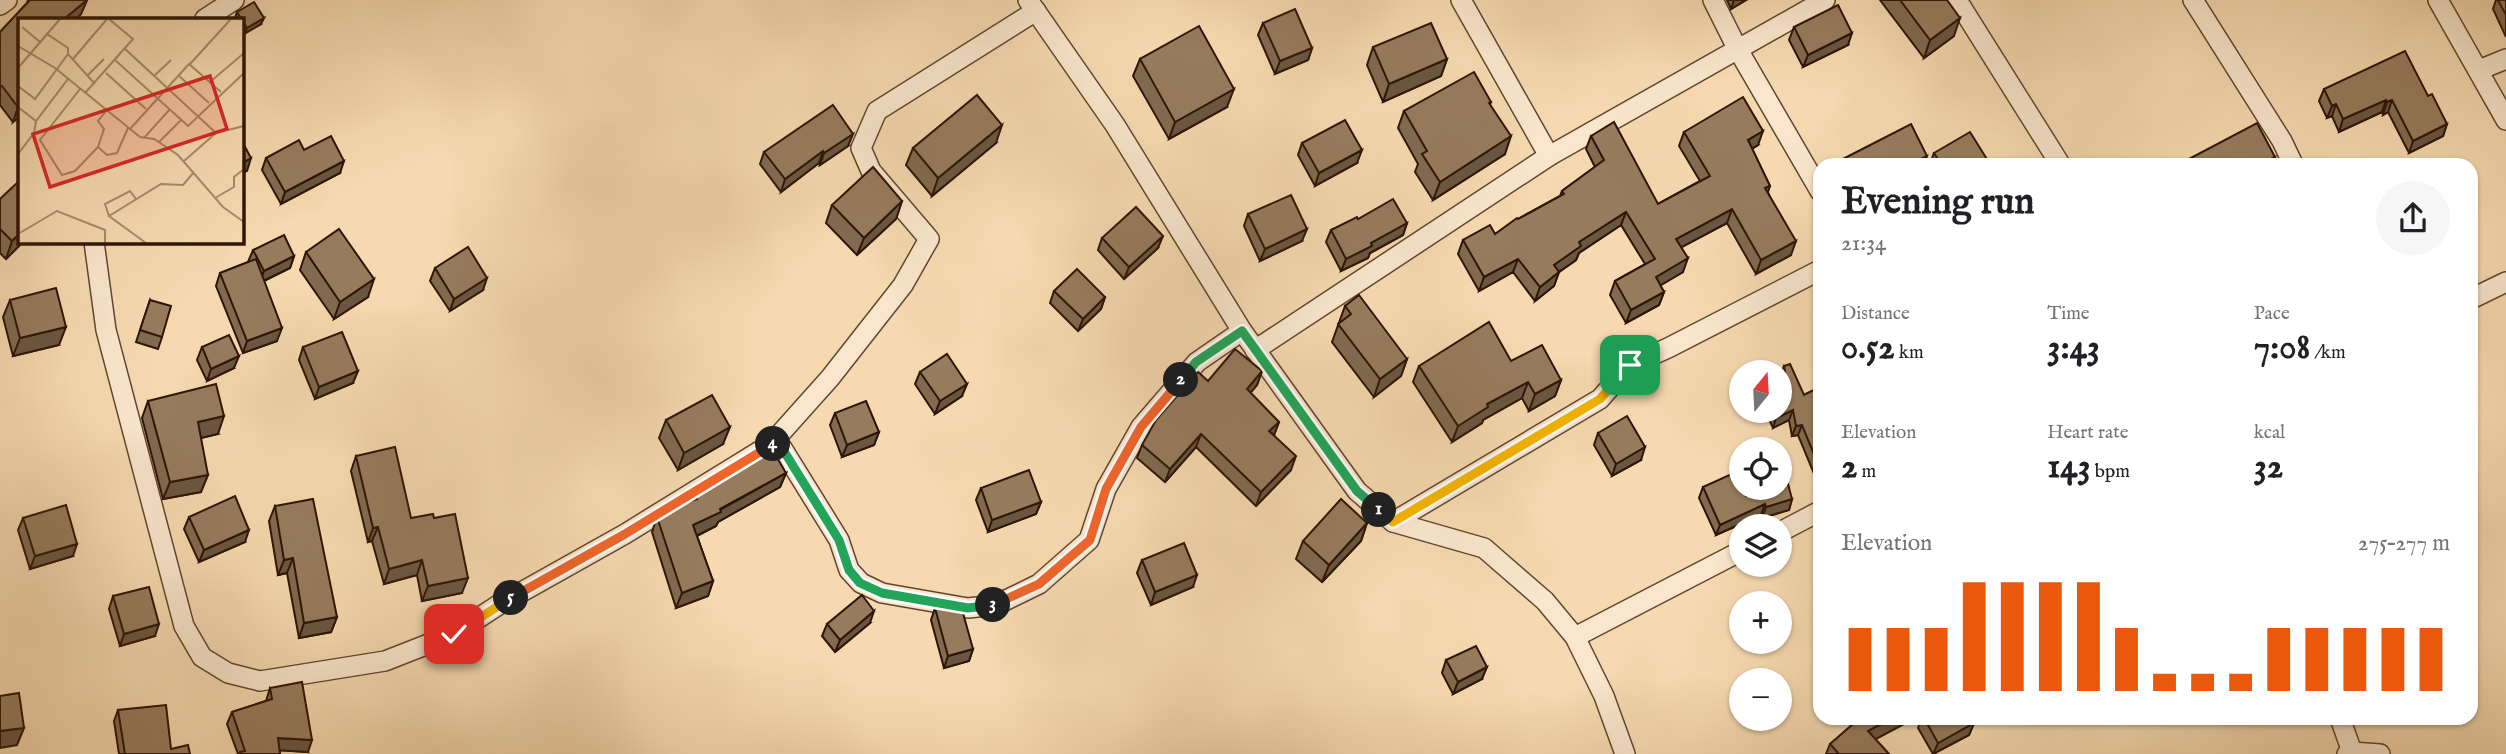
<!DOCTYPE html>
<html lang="en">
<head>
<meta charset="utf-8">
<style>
  body { margin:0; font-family:"IM FELL English",serif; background:#f6f6f6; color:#202124; height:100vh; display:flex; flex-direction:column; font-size:26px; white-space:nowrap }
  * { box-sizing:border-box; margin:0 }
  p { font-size:23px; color:#757577 }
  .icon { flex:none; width:38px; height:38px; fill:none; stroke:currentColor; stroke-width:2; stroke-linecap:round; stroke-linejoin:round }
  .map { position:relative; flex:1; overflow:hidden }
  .panel { position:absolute; left:1813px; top:158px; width:665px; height:567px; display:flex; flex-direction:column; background:#fff; border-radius:21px; box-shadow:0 2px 5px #0004 }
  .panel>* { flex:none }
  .needle { width:46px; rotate:18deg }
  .buttons { position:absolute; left:1729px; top:360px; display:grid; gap:14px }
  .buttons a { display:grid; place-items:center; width:63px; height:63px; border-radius:50%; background:#fff; box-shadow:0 2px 5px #0004; font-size:35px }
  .pin { position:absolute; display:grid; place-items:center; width:60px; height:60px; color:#fff; margin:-30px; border-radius:14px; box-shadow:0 4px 10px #0006 }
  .km { position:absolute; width:35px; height:35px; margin:-18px; border-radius:50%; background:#222; color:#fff; font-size:19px; line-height:35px; text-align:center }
  .round { display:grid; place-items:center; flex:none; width:74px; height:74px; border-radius:37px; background:#f6f6f6 }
  .overview { display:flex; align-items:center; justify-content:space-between; height:119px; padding:0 28px }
  h1 { font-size:38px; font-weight:700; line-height:52px }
  .metrics { display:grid; grid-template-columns:repeat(3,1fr); gap:10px; height:119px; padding:7px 28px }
  .metrics div { display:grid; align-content:center }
  .metrics b { font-size:35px; font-weight:700 }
  .metrics small { font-size:19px; font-weight:400 }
  .metrics p { font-size:19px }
  .chart { height:196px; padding:14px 28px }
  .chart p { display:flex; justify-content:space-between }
  .chart svg { width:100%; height:126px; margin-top:7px; stroke:#ea580c; stroke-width:6 }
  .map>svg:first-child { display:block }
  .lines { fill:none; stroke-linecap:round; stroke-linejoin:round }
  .minor-casing { stroke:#61462f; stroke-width:22 }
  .minor { stroke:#f9e6cc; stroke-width:19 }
  .wall { fill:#816a50; stroke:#2f1504; stroke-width:2 }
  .shaded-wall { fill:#695641; stroke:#2f1504; stroke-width:2 }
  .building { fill:#967b5d; stroke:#2f1504; stroke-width:2 }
  .split-1-casing { stroke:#fff; stroke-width:14 }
  .split-2-casing { stroke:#fff; stroke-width:14 }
  .split-3-casing { stroke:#fff; stroke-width:14 }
  .split-4-casing { stroke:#fff; stroke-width:14 }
  .split-5-casing { stroke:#fff; stroke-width:14 }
  .split-6-casing { stroke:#fff; stroke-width:14 }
  .split-1 { stroke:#f5b400; stroke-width:9 }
  .split-2 { stroke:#22a559; stroke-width:9 }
  .split-3 { stroke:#f0652b; stroke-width:9 }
  .split-4 { stroke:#22a559; stroke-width:9 }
  .split-5 { stroke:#f0652b; stroke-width:9 }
  .split-6 { stroke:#f5b400; stroke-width:9 }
  .inset-road { fill:none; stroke:#a68b6b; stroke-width:2 }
  .view { fill:#d62828; fill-opacity:0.15; stroke:#d62828; stroke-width:3.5 }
  .inset-edge { fill:none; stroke:#2f1504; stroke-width:3.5 }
</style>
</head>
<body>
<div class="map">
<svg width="2506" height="754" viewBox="0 0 2506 754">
  <rect width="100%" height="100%" fill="#f6d9b0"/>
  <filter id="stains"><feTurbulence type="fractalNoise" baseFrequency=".00286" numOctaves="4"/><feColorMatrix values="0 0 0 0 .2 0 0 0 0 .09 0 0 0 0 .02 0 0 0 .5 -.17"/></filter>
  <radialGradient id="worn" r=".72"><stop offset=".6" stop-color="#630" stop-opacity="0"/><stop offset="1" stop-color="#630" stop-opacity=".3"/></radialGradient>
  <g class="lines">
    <defs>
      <g id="minor">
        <path d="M1028 0 1115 125 1242 331 1357 491 1393 522 1484 548 1545 601 1575 637 1604 696 1625 754"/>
        <path d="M1461 0 1549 156"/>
        <path d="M1713 0 1737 48 1820 191"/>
        <path d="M1957 0 2060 164"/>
        <path d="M2193 0 2282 141 2293 164"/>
        <path d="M2438 0 2506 120"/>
        <path d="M0 5 7 0"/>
        <path d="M205 19 234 0"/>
        <path d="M2479 70 2506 59"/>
        <path d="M94 242 106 330 184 626 202 657 228 673 260 681 385 661 454 634 500 604 625 534 771 444 830 378 903 285 929 239 871 171 861 148 877 111 1036 11"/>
        <path d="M2471 299 2506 282"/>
        <path d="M1255 350 1549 156 1825 0"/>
        <path d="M771 444H777L782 448 839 540 849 570 861 583 882 593 968 608 996 605 1039 584 1089 540 1106 489 1141 427 1197 362 1242 331"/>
        <path d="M1393 522 1600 399 1630 365 1668 348 1820 270"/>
        <path d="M1780 532 1820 511"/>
        <path d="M1575 637 1741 551"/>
        <path d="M2340 718 2352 752"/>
        <path d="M2347 754 2352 752 2380 754"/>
      </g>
    </defs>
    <use href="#minor" class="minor-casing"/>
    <use href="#minor" class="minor"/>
  </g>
  <g class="wall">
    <path d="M28 0H87L81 14 76 19H19V117L13 122 0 105V32L27 3Z"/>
    <path d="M1727 0H1746L1731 9Z"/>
    <path d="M1880 0H1947L1954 36 1924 58Z"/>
    <path d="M2496 0H2506V37L2493 9Z"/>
    <path d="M237 12 261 24 244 34 242 29V19H235V18Z"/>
    <path d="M1263 23 1312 48 1308 60 1275 74 1258 35Z"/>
    <path d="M1794 27 1848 45 1803 67 1789 40Z"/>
    <path d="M1373 47 1447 59 1441 76 1383 102 1367 65Z"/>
    <path d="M1140 59 1227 107 1169 139 1133 76Z"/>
    <path d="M2324 89 2428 96 2447 124 2443 136 2409 153 2388 112 2383 115 2382 112 2339 132 2332 116 2327 118 2319 101Z"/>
    <path d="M1491 102 1490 105 1505 154 1433 200 1415 172 1418 164 1398 128 1404 111Z"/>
    <path d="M1684 132 1758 145 1752 149 1770 186 1768 192 1791 255 1756 274 1727 223 1681 247 1683 272 1660 285 1664 292 1659 305 1626 323 1610 295 1615 281 1645 264 1621 225 1579 253 1576 260 1559 272 1554 286 1535 301 1513 272 1479 291 1458 254 1463 240 1495 234 1518 219 1560 196 1562 191 1595 167 1586 149 1591 136 1658 204 1700 181 1679 146Z"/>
    <path d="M996 143 932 196 906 165 913 148Z"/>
    <path d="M1302 143 1357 163 1315 186 1298 155Z"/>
    <path d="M848 146 820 165 819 163 781 192 760 164 764 152Z"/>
    <path d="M304 150 340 173 281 204 262 170 266 158Z"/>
    <path d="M1934 153 1990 164H1930Z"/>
    <path d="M0 199 19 242H23L6 259 0 253Z"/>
    <path d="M902 201 896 219 857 255 826 223 832 205Z"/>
    <path d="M1248 214 1302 241 1260 261 1244 226Z"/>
    <path d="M1358 219 1407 223 1403 235 1370 253 1368 258 1341 271 1326 242 1331 230Z"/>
    <path d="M1102 238 1158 248 1124 279 1098 250Z"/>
    <path d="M253 250 294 256 290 268 264 281 277 341 243 353 216 286 220 273 248 262Z"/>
    <path d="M306 252 368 297 334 319 300 270Z"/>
    <path d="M435 268 483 290 450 311 430 281Z"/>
    <path d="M1054 291 1105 297 1101 309 1078 331 1050 303Z"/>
    <path d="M10 300 59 345 13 356 3 317Z"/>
    <path d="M150 300 162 337 158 349 136 342Z"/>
    <path d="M1345 306 1407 359 1401 376 1374 397 1332 342Z"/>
    <path d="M202 347 234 368 207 381 197 360Z"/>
    <path d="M303 347 353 383 315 399 299 360Z"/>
    <path d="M1511 361 1561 380 1555 396 1529 411 1522 398 1483 420 1482 423 1452 442 1413 382 1419 366Z"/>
    <path d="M1784 366 1804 395 1820 387V488L1798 435 1792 436 1789 420 1773 428 1765 411H1780L1783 390 1780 376Z"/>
    <path d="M1262 371 1257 385 1250 393 1279 422 1274 435 1291 470 1256 506 1196 447 1165 482 1137 458 1142 445 1208 381Z"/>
    <path d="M920 372 962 396 935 414 915 384Z"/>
    <path d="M148 401 218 434 201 438V492L163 499 142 418Z"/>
    <path d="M835 413 879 432 874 445 842 457 830 425Z"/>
    <path d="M666 420 723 444 678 470 659 438Z"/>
    <path d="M1598 433 1641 460 1612 476 1594 445Z"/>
    <path d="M356 456 411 518H434L462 593 422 601 417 575 384 584 372 541 368 542 351 471Z"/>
    <path d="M786 473 780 487 718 522 716 526 697 536 713 581 708 596 676 608 652 532 657 517 692 501 695 494Z"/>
    <path d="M1703 487 1746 496 1792 499 1789 510 1762 518 1761 515 1716 535 1699 498Z"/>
    <path d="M981 488 1041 502 1036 514 988 532 976 500Z"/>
    <path d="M275 506 337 617 331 632 299 638 287 573 278 575 269 521Z"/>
    <path d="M189 517 245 542 199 562 184 529Z"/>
    <path d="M23 518 73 556 30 569 18 530Z"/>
    <path d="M1367 523 1361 541 1322 582 1296 559 1303 541Z"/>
    <path d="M1142 560 1193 587 1151 605 1137 573Z"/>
    <path d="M113 596 155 636 120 646 109 609Z"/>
    <path d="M935 608 973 649 969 661 944 668 931 620Z"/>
    <path d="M870 623 835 652 822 636 827 624Z"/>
    <path d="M1446 660 1482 679 1453 694 1442 673Z"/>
    <path d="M270 688 308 752 280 750V754H238L227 724 232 712 266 701Z"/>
    <path d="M118 710 171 749 190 754H119L114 721Z"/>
    <path d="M1860 718H1915L1875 739 1889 754H1826L1830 744Z"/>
    <path d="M1922 718H1971L1974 723 1969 735 1933 754 1918 728Z"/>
  </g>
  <g class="shaded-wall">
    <path d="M87 0 81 14 76 19H64Z"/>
    <path d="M1734 0H1746L1731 9Z"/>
    <path d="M264 18 261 24 244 34 247 28Z"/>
    <path d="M1960 18 1954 36 1924 58 1930 40Z"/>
    <path d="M1852 33 1848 45 1803 67 1808 55Z"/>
    <path d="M1312 48 1308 60 1275 74 1280 61Z"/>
    <path d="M1447 59 1441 76 1383 102 1389 84Z"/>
    <path d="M1234 89 1227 107 1169 139 1175 122Z"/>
    <path d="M2386 100 2382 112 2339 132 2343 119Z"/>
    <path d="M2392 100 2388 112 2383 115 2387 102Z"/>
    <path d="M2336 104 2332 116 2327 118 2332 106Z"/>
    <path d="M19 106V117L13 122 18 107Z"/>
    <path d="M2447 124 2443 136 2409 153 2413 141Z"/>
    <path d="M1002 125 996 143 932 196 938 178Z"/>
    <path d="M1763 131 1758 145 1743 154 1748 140Z"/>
    <path d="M853 134 848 146 820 165 824 153Z"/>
    <path d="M1511 136 1505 154 1433 200 1440 182Z"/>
    <path d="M1362 150 1357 163 1315 186 1319 173Z"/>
    <path d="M823 151 819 163 781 192 785 179Z"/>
    <path d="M1927 156 1924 164H1911Z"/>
    <path d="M2275 157 2272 164H2261Z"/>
    <path d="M251 158 247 171 242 173V163Z"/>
    <path d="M344 161 340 173 281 204 285 192Z"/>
    <path d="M902 201 896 219 857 255 864 238Z"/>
    <path d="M1732 209 1727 223 1671 253 1676 239Z"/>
    <path d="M1626 212 1621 225 1579 253 1576 260 1549 279 1554 265 1579 242Z"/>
    <path d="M1407 223 1403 235 1370 253 1368 258 1341 271 1346 259 1371 243Z"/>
    <path d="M1307 229 1302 241 1260 261 1265 249Z"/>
    <path d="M19 234V242H23L6 259 12 241Z"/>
    <path d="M1163 236 1158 248 1124 279 1129 267Z"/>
    <path d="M1796 241 1791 255 1756 274 1761 260Z"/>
    <path d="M294 256 290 268 259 283 264 271Z"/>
    <path d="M1688 258 1683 272 1651 291 1656 277Z"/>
    <path d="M1518 259 1513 272 1479 291 1484 277Z"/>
    <path d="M1559 272 1554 286 1535 301 1540 287Z"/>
    <path d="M487 278 483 290 450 311 454 299Z"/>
    <path d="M374 279 368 297 334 319 340 302Z"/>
    <path d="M1664 292 1659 305 1626 323 1631 310Z"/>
    <path d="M1105 297 1101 309 1078 331 1083 319Z"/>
    <path d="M66 327 59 345 13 356 20 338Z"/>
    <path d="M282 328 277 341 243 353 247 341Z"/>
    <path d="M239 356 234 368 207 381 211 369Z"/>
    <path d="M1407 359 1401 376 1374 397 1380 379Z"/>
    <path d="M358 371 353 383 315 399 319 387Z"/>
    <path d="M1262 371 1257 385 1242 403 1247 389Z"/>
    <path d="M1561 380 1555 396 1529 411 1535 394Z"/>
    <path d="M1528 382 1522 398 1483 420 1482 423 1452 442 1458 426 1487 404Z"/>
    <path d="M967 384 962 396 935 414 940 401Z"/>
    <path d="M1793 410 1789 420 1773 428 1776 418Z"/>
    <path d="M224 416 218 434 192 440 198 422Z"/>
    <path d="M1279 422 1274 435 1269 431Z"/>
    <path d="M1802 425 1798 435 1792 436 1796 426Z"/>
    <path d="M730 427 723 444 678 470 684 453Z"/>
    <path d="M879 432 874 445 842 457 847 445Z"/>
    <path d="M1201 434 1196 447 1165 482 1170 469Z"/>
    <path d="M1645 447 1641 460 1612 476 1616 464Z"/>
    <path d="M1296 456 1291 470 1256 506 1261 492Z"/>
    <path d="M786 473 780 487 718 522 716 526 688 540 693 525Z"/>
    <path d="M208 475 201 492 163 499 170 482Z"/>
    <path d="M1792 499 1789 510 1762 518 1766 507Z"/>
    <path d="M1041 502 1036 514 988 532 992 520Z"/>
    <path d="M1765 504 1761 515 1716 535 1720 525Z"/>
    <path d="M1367 523 1361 541 1322 582 1329 565Z"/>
    <path d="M378 527 372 541 368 542 373 528Z"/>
    <path d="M249 530 245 542 199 562 204 550Z"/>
    <path d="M77 544 73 556 30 569 35 556Z"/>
    <path d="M293 558 287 573 278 575 284 560Z"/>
    <path d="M422 560 417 575 384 584 389 569Z"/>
    <path d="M1197 575 1193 587 1151 605 1155 592Z"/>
    <path d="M468 578 462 593 422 601 428 586Z"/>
    <path d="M713 581 708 596 676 608 682 593Z"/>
    <path d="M874 611 870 623 835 652 840 640Z"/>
    <path d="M337 617 331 632 299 638 304 623Z"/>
    <path d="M159 624 155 636 120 646 124 634Z"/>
    <path d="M973 649 969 661 944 668 948 656Z"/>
    <path d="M1487 667 1482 679 1453 694 1458 682Z"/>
    <path d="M1892 718H1915L1863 746 1868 731Z"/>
    <path d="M1974 723 1969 735 1933 754 1938 743Z"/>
    <path d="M24 728 17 745 0 748V731Z"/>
    <path d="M278 738 312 740 308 752 274 750Z"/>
  </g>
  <g class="building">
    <path d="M30 0H87L64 19H19V106L18 107 2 86 0 87V32Z"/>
    <path d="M1900 0H1947L1960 18 1930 40Z"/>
    <path d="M2498 0H2506V15Z"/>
    <path d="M254 2 264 18 247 28 237 12Z"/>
    <path d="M1838 5 1852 33 1808 55 1794 27Z"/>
    <path d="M1295 9 1312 48 1280 61 1263 23Z"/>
    <path d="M1431 23 1447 59 1389 84 1373 47Z"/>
    <path d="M1199 26 1234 89 1175 122 1140 59Z"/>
    <path d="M2405 51 2428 96 2432 94 2447 124 2413 141 2392 100 2387 102 2386 100 2343 119 2336 104 2332 106 2324 89Z"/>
    <path d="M1474 72 1491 102 1489 103 1511 136 1440 182 1422 154 1427 151 1404 111Z"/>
    <path d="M977 95 1002 125 938 178 913 148Z"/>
    <path d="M1743 97 1763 131 1748 140 1770 186 1765 188 1796 241 1761 260 1732 209 1676 239 1688 258 1656 277 1664 292 1631 310 1615 281 1655 259 1626 212 1579 242 1581 246 1554 265 1559 272 1540 287 1518 259 1484 277 1463 240 1490 225 1495 234 1517 218 1518 219 1564 194 1562 191 1604 160 1591 136 1614 122 1658 204 1710 176 1684 132Z"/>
    <path d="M833 105 853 134 824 153 823 151 785 179 764 152Z"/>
    <path d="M1345 120 1362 150 1319 173 1302 143Z"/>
    <path d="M2257 123 2275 157 2261 164H2189L2187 160Z"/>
    <path d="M1911 124 1927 156 1911 164H1841L1839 161Z"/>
    <path d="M1970 132 1990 164H1941L1934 153Z"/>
    <path d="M331 136 344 161 285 192 266 158 299 140 304 150Z"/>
    <path d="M243 143 251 158 242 163V144Z"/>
    <path d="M873 167 902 201 864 238 832 205Z"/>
    <path d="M19 181V234L12 241 0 229V199Z"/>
    <path d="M1291 195 1307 229 1265 249 1248 214Z"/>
    <path d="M1393 199 1407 223 1371 243 1372 246 1346 259 1331 230 1357 217 1358 219Z"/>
    <path d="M1136 207 1163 236 1129 267 1102 238Z"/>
    <path d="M339 229 374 279 340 302 306 252Z"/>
    <path d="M284 235 294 256 264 271 253 250Z"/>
    <path d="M468 247 487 278 454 299 435 268Z"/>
    <path d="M256 259 282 328 247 341 220 273Z"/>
    <path d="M1077 269 1105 297 1083 319 1054 291Z"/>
    <path d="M56 288 66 327 20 338 10 300Z"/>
    <path d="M1359 295 1407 359 1380 379 1338 324 1351 314 1345 306Z"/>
    <path d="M150 300 171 306 162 337 140 330Z"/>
    <path d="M1489 322 1511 361 1542 345 1561 380 1535 394 1528 382 1487 404 1488 407 1458 426 1419 366Z"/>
    <path d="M342 332 358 371 319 387 303 347Z"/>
    <path d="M229 335 239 356 211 369 202 347Z"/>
    <path d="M1235 349 1262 371 1247 389 1279 422 1269 431 1296 456 1261 492 1201 434 1170 469 1142 445 1156 420 1198 372 1208 381Z"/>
    <path d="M947 354 967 384 940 401 920 372Z"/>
    <path d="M1790 364 1804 395 1820 387V469L1802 425 1796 426 1793 410 1776 418 1773 411H1780V391L1788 388 1784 366Z"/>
    <path d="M216 384 224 416 198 422 208 475 170 482 148 401Z"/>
    <path d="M712 395 730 427 684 453 666 420Z"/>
    <path d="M866 401 879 432 847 445 835 413Z"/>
    <path d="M1627 416 1645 447 1616 464 1598 433Z"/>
    <path d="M395 447 411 518 433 514 434 518 455 514 468 578 428 586 422 560 389 569 378 527 373 528 356 456Z"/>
    <path d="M771 447 786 473 720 509 721 512 693 525 713 581 682 593 657 517 672 508 697 499 695 494Z"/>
    <path d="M1029 470 1041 502 992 520 981 488Z"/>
    <path d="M1736 472 1741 485V488H1743L1746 496 1773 488H1780V486L1788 484 1792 499 1766 507 1765 504 1720 525 1703 487Z"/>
    <path d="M235 496 249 530 204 550 189 517Z"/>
    <path d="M313 499 337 617 304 623 293 558 284 560 275 506Z"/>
    <path d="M1341 499 1367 523 1329 565 1303 541Z"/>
    <path d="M66 505 77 544 35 556 23 518Z"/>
    <path d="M1184 543 1197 575 1155 592 1142 560Z"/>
    <path d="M149 587 159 624 124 634 113 596Z"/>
    <path d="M862 595 874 611 840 640 827 624Z"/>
    <path d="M948 604 961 606 973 649 948 656 935 608Z"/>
    <path d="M1476 646 1487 667 1458 682 1446 660Z"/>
    <path d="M302 682 312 740 278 738 280 754H240V752L245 751 232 712 272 699 270 688Z"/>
    <path d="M19 693 24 728 0 731V696Z"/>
    <path d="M166 705 171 749 188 745 190 754H125L118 710Z"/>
    <path d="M1860 718H1892L1868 731 1889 754H1839L1830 744Z"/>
    <path d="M1924 718H1971L1974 723 1938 743Z"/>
  </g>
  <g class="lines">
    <defs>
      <path id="split-1" d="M1379 510 1393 522 1600 399 1630 365"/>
      <path id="split-2" d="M1181 380 1196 362 1242 331 1357 491 1379 510"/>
      <path id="split-3" d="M993 605 1039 584 1090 540 1106 489 1141 427 1181 380"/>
      <path id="split-4" d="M773 444 777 443 782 448 839 540 849 570 860 583 882 593 968 608 993 605"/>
      <path id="split-5" d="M511 598 625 534 773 444"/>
      <path id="split-6" d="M454 634 511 598"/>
    </defs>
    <use href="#split-1" class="split-1-casing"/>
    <use href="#split-2" class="split-2-casing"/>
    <use href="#split-3" class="split-3-casing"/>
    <use href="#split-4" class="split-4-casing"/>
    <use href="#split-5" class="split-5-casing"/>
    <use href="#split-6" class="split-6-casing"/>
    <use href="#split-1" class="split-1"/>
    <use href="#split-2" class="split-2"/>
    <use href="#split-3" class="split-3"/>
    <use href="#split-4" class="split-4"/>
    <use href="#split-5" class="split-5"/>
    <use href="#split-6" class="split-6"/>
  </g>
  <g transform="translate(18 18)">
    <rect width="226" height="226" fill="#f6d9b0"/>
    <path class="inset-road" d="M4 9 22 24M29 16 50 30V36M0 28 37 50 122 119 136 121 160 137 205 189 226 204M106 30 198 115M55 41 89 1M97 42 170 108 226 55M172 46 213 1M0 50 42 1M88 55 128 91M70 57 86 41M137 57 153 42M160 57 191 85M192 64 226 35M0 68 17 81 50 36 77 66M62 71 22 122 44 157 57 153 80 129 86 111 80 103 88 93M67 75 115 21 91 1M0 89 18 103 50 61M112 111 171 46 203 74M126 120 152 91M141 124 163 102M80 129 89 137 99 135 110 110M0 136 16 115 18 103M166 143 198 115 226 108M197 180 216 169V159L226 151M91 198 87 186 112 173 118 181M0 216 39 193 87 212V225M128 225 91 198 143 166 165 167 176 154"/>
    <path class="view" d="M192 58 209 111 32 169 15 116Z"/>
    <rect width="226" height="226" class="inset-edge"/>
  </g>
  <rect width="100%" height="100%" filter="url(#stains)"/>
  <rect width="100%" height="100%" fill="url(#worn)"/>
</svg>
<div class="buttons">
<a><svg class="needle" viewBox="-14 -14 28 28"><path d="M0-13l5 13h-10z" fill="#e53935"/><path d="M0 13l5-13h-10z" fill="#757577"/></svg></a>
<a><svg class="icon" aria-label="locate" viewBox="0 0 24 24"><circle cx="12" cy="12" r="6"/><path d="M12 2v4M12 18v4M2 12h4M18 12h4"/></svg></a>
<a><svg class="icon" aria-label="layers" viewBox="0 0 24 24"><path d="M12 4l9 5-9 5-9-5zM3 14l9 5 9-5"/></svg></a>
<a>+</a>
<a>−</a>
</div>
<div class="pin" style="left:1630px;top:365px;background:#1e9e55"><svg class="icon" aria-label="arrive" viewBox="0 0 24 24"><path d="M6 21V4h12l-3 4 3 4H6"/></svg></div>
<div class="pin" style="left:454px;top:634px;background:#d93025"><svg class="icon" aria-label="check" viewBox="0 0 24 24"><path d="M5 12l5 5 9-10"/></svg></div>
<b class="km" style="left:1379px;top:510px">1</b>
<b class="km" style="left:1181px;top:380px">2</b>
<b class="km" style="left:993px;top:605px">3</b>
<b class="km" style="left:773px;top:444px">4</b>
<b class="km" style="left:511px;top:598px">5</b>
<section class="panel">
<div class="overview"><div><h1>Evening run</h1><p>21:34</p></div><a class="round"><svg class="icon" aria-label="share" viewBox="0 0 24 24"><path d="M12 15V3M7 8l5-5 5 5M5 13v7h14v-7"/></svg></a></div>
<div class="metrics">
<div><p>Distance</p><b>0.52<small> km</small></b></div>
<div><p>Time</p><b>3:43</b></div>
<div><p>Pace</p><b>7:08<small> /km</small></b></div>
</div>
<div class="metrics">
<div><p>Elevation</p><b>2<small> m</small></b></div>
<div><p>Heart rate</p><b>143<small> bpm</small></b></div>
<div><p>kcal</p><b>32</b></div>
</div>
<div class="chart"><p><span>Elevation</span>275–277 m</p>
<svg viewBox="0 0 160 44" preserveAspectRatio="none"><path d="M5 44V22M15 44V22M25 44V22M35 44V6M45 44V6M55 44V6M65 44V6M75 44V22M85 44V38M95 44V38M105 44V38M115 44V22M125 44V22M135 44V22M145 44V22M155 44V22"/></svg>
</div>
</section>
</div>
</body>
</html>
